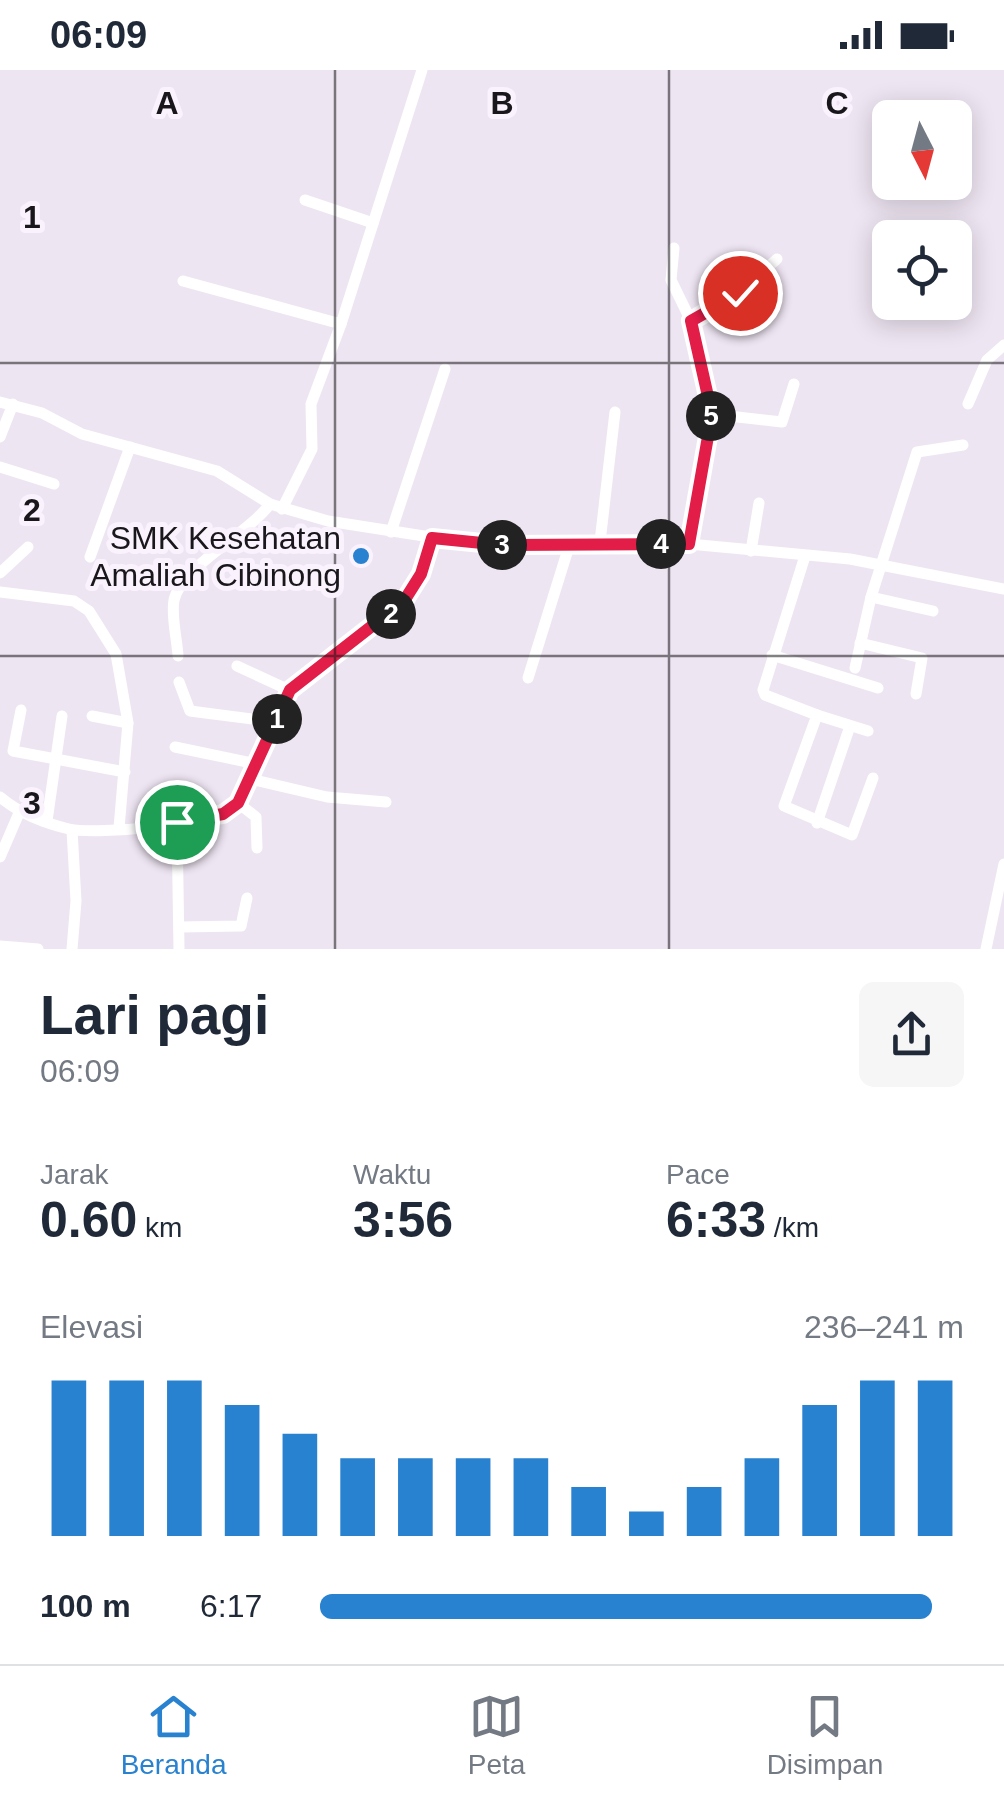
<!DOCTYPE html>
<html lang="id">
<head>
<meta charset="utf-8">
<style>
  body { margin:0; font-family:Arial,sans-serif; background:#f6f6f7; color:#1f2937; height:100vh; display:flex; flex-direction:column; font-size:38px; white-space:nowrap }
  * { box-sizing:border-box; margin:0 }
  p { font-size:32px; color:#747a83 }
  .icon { flex:none; width:55px; height:55px; fill:none; stroke:currentColor; stroke-width:2; stroke-linecap:round; stroke-linejoin:round }
  .map { position:relative; height:879px; overflow:hidden }
  .panel { display:flex; flex-direction:column; background:#fff; flex:1 }
  .panel>* { flex:none }
  .needle { width:65px; rotate:174deg }
  .controls { position:absolute; left:872px; top:30px; display:grid; gap:20px }
  .controls a { display:grid; place-items:center; width:100px; height:100px; border-radius:15px; background:#fff; box-shadow:0 5px 25px #0003; font-size:50px }
  .pin { position:absolute; display:grid; place-items:center; width:85px; height:85px; color:#fff; margin:-42px; border:5px solid #fff; border-radius:50%; box-shadow:0 2px 10px #0007 }
  .km { position:absolute; width:50px; height:50px; margin:-25px; border-radius:50%; background:#222; color:#fff; font-size:28px; line-height:50px; text-align:center }
  .round { display:grid; place-items:center; flex:none; width:105px; height:105px; border-radius:15px; background:#f6f6f7 }
  .headline { display:flex; align-items:center; justify-content:space-between; height:170px; padding:0 40px }
  h1 { font-size:55px; font-weight:700; line-height:75px }
  .metrics { display:grid; grid-template-columns:repeat(3,1fr); gap:15px; height:170px; padding:10px 40px }
  .metrics div { display:grid; align-content:center }
  .metrics b { font-size:50px; font-weight:700 }
  .metrics small { font-size:28px; font-weight:400 }
  .metrics p { font-size:28px }
  .chart { height:280px; padding:20px 40px }
  .chart p { display:flex; justify-content:space-between }
  .chart svg { width:100%; height:180px; margin-top:10px; stroke:#2982d0; stroke-width:6 }
  ul { padding:0 40px; list-style:none; font-size:32px }
  li { display:grid; grid-template-columns:160px 120px 1fr; align-items:center; height:75px }
  li i { height:25px; border-radius:12px; background:#2982d0 }
  .status { display:flex; justify-content:space-between; align-items:center; height:70px; padding:0 50px; background:#fff; direction:ltr }
  .status svg { height:28px; fill:currentColor }
  .tabs { display:flex; justify-content:space-around; align-items:center; height:140px; border-top:2px solid #e0e1e3; background:#fff; font-size:28px; color:#747a83 }
  .tabs a { display:grid; justify-items:center; gap:5px }
  .tabs .selected { color:#2982d0 }
  .map>svg:first-child { display:block }
  .lines { fill:none; stroke-linecap:round; stroke-linejoin:round }
  .minor { stroke:#fff; stroke-width:11 }
  .route-casing { stroke:#fff; stroke-width:20 }
  .route { stroke:#e11d48; stroke-width:12 }
  .grid { fill:none; stroke:#1a171c; stroke-width:2.5; stroke-opacity:0.55 }
  .poi-dot { fill:#2982d0; stroke:#faf3fe; stroke-width:4 }
  .labels { text-anchor:middle; stroke-width:10; stroke-linejoin:round; paint-order:stroke }
  .poi-label { font-size:32px; fill:#1a171c; stroke:#faf3fe; text-anchor:end }
  .grid-label { font-size:32px; text-anchor:middle; font-weight:bold; fill:#1a171c; stroke:#faf3fe; stroke-width:10; stroke-linejoin:round; paint-order:stroke }
</style>
</head>
<body>
<div class="status"><b>06:09</b><svg viewBox="0 0 49 12"><path d="M0 12V9h3v3zM5 12V6h3v6zM10 12V3h3v9zM15 12V0h3v12zM26 1h20v11H26zM47 4h2v5h-2z"/></svg></div>
<div class="map">
<svg width="1004" height="879" viewBox="0 0 1004 879">
  <rect width="100%" height="100%" fill="#eee5f2"/>
  <g class="lines">
    <g class="minor">
      <path d="M305 130 373 153"/>
      <path d="M674 178 671 210 691 251 711 344 689 474"/>
      <path d="M183 211 341 254"/>
      <path d="M691 251 739 223 777 189"/>
      <path d="M0 332 42 343 82 364 217 401 270 434 328 451 475 474H689L850 489 1004 519"/>
      <path d="M968 334 987 290 1004 275"/>
      <path d="M711 344 782 352 794 314"/>
      <path d="M0 367 13 334"/>
      <path d="M0 397 54 414"/>
      <path d="M282 439 312 379 311 334 341 254 422 0"/>
      <path d="M391 462 445 299"/>
      <path d="M600 472 615 342"/>
      <path d="M751 481 759 433"/>
      <path d="M805 486 763 620 765 625 817 645 784 736 852 765 873 708"/>
      <path d="M90 487 130 377"/>
      <path d="M0 503 28 477"/>
      <path d="M0 522 74 531 89 541 116 584 128 653 119 758"/>
      <path d="M871 527 933 541"/>
      <path d="M860 573 922 588 916 624"/>
      <path d="M772 585 878 618"/>
      <path d="M178 586C177 568 171 547 174 530 181 497 248 464 270 434"/>
      <path d="M237 596 289 620"/>
      <path d="M855 598 871 527 917 382 963 375"/>
      <path d="M528 608 570 473"/>
      <path d="M179 612 190 641 276 652"/>
      <path d="M21 640 13 681 125 702"/>
      <path d="M817 645 868 661"/>
      <path d="M92 646 128 653"/>
      <path d="M175 677 257 694"/>
      <path d="M250 709 327 727 386 732"/>
      <path d="M0 727C20 744 43 753 69 759 97 765 222 755 239 732 262 701 268 638 295 615 353 562 410 553 432 468"/>
      <path d="M238 733 256 747 257 778"/>
      <path d="M47 751 62 646"/>
      <path d="M177 752 179 879"/>
      <path d="M817 753 850 656"/>
      <path d="M72 760 76 831 72 879"/>
      <path d="M0 787 19 743"/>
      <path d="M180 857 241 856 247 828"/>
      <path d="M0 876 38 879"/>
      <path d="M986 879 1004 794"/>
    </g>
  </g>
  <g class="lines">
    <defs>
      <path id="route" d="M177 752 223 744 238 733 290 620 404 531 421 504 432 468 502 475 689 474 712 344 691 251 740 223"/>
    </defs>
    <use href="#route" class="route-casing"/>
    <use href="#route" class="route"/>
  </g>
  <path class="grid" d="M335 0V879M669 0V879M0 293H1004M0 586H1004"/>
  <circle class="poi-dot" cx="361" cy="486" r="10"/>
  <g class="labels">
    <g class="poi-label">
      <text x="341" y="479">SMK Kesehatan<tspan x="341" dy="37">Amaliah Cibinong</tspan></text>
    </g>
  </g>
  <g class="grid-label">
    <text x="167" y="44">A</text>
    <text x="502" y="44">B</text>
    <text x="837" y="44">C</text>
    <text x="32" y="158">1</text>
    <text x="32" y="451">2</text>
    <text x="32" y="744">3</text>
  </g>
</svg>
<div class="controls">
<a><svg class="needle" viewBox="-14 -14 28 28"><path d="M0-13l5 13h-10z" fill="#e53935"/><path d="M0 13l5-13h-10z" fill="#747a83"/></svg></a>
<a><svg class="icon" aria-label="locate" viewBox="0 0 24 24"><circle cx="12" cy="12" r="6"/><path d="M12 2v4M12 18v4M2 12h4M18 12h4"/></svg></a>
</div>
<div class="pin" style="left:177px;top:752px;background:#1e9e55"><svg class="icon" aria-label="arrive" viewBox="0 0 24 24"><path d="M6 21V4h12l-3 4 3 4H6"/></svg></div>
<div class="pin" style="left:740px;top:223px;background:#d93025"><svg class="icon" aria-label="check" viewBox="0 0 24 24"><path d="M5 12l5 5 9-10"/></svg></div>
<b class="km" style="left:277px;top:649px">1</b>
<b class="km" style="left:391px;top:544px">2</b>
<b class="km" style="left:502px;top:475px">3</b>
<b class="km" style="left:661px;top:474px">4</b>
<b class="km" style="left:711px;top:346px">5</b>
</div>
<section class="panel">
<div class="headline"><div><h1>Lari pagi</h1><p>06:09</p></div><a class="round"><svg class="icon" aria-label="share" viewBox="0 0 24 24"><path d="M12 15V3M7 8l5-5 5 5M5 13v7h14v-7"/></svg></a></div>
<div class="metrics">
<div><p>Jarak</p><b>0.60<small> km</small></b></div>
<div><p>Waktu</p><b>3:56</b></div>
<div><p>Pace</p><b>6:33<small> /km</small></b></div>
</div>
<div class="chart"><p><span>Elevasi</span>236–241 m</p>
<svg viewBox="0 0 160 44" preserveAspectRatio="none"><path d="M5 44V6M15 44V6M25 44V6M35 44V12M45 44V19M55 44V25M65 44V25M75 44V25M85 44V25M95 44V32M105 44V38M115 44V32M125 44V25M135 44V12M145 44V6M155 44V6"/></svg>
</div>
<ul>
<li><b>100 m</b>6:17<i style="width:95%"></i></li>
</ul>
</section>
<nav class="tabs">
<a class="selected"><svg class="icon" aria-label="home" viewBox="0 0 24 24"><path d="M3 11l9-7 9 7M6 9v11h12V9"/></svg>Beranda</a>
<a><svg class="icon" aria-label="map" viewBox="0 0 24 24"><path d="M3 6l6-2 6 2 6-2v14l-6 2-6-2-6 2zM9 4v14M15 6v14"/></svg>Peta</a>
<a><svg class="icon" aria-label="saved" viewBox="0 0 24 24"><path d="M7 4h10v16l-5-4-5 4z"/></svg>Disimpan</a>
</nav>
</body>
</html>
